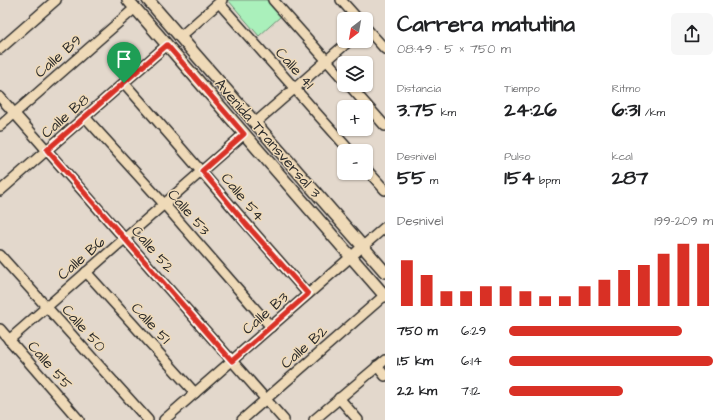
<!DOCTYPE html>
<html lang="es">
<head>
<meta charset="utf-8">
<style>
  body { margin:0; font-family:"Architects Daughter",sans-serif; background:#f6f6f6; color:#202124; height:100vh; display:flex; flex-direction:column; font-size:15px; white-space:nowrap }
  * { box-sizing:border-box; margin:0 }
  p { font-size:13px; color:#757577 }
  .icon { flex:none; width:22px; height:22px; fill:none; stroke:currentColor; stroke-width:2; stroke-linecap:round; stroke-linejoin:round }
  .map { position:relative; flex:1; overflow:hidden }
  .side { display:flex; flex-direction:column; background:#fff; width:340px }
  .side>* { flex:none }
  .needle { width:26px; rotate:211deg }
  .buttons { position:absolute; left:337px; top:12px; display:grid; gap:8px }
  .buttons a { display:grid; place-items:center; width:36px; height:36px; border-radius:6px; background:#fff; box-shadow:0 1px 3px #0004; font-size:20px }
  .pin { position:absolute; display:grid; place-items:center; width:34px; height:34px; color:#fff; margin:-41px -17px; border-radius:50% 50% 50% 0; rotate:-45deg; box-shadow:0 0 4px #0007 }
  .pin .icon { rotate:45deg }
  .round { display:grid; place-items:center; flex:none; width:42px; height:42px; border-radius:6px; background:#f6f6f6 }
  .headline { display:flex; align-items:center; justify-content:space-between; height:68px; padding:0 12px }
  h1 { font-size:22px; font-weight:700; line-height:30px }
  .figures { display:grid; grid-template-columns:repeat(3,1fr); gap:6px; height:68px; padding:4px 12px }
  .figures div { display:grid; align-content:center }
  .figures b { font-size:20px; font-weight:700 }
  .figures small { font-size:11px; font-weight:400 }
  .figures p { font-size:11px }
  .chart { height:112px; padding:8px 12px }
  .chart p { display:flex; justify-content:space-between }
  .chart svg { width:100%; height:72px; margin-top:4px; stroke:#d93025; stroke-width:6 }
  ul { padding:0 12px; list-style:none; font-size:13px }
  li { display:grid; grid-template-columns:64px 48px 1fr; align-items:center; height:30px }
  li i { height:10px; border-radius:5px; background:#d93025 }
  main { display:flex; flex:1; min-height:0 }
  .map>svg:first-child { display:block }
  .green { fill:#aaf0bb; stroke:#6a8e73 }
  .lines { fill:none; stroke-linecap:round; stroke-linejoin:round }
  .minor-casing { stroke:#2b2b2b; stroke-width:12 }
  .tertiary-casing { stroke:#2b2b2b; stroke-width:14 }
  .minor { stroke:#efdab8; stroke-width:9 }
  .tertiary { stroke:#efdab8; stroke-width:11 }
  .route-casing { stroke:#fff; stroke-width:8 }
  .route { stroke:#d93025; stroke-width:5 }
  .labels { text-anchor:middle; stroke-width:3; stroke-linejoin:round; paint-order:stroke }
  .street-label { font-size:15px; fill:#2b2b2b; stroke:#efdab8 }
</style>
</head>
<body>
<main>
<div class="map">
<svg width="385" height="420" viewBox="0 0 385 420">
  <rect width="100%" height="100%" fill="#e3d8cc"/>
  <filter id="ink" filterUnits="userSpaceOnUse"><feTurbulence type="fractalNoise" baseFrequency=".025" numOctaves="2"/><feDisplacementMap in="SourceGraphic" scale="8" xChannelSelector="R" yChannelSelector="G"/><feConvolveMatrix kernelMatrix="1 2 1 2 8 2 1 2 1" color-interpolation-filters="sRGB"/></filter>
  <g filter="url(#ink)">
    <path class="green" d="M228 0H267L281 16 259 36Z"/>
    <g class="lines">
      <defs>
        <g id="minor">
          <path d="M273 0 344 80"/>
          <path d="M341 0 358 19"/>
          <path d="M219 3 350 151"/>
          <path d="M366 28 385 49"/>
          <path d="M180 37 222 0"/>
          <path d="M0 49 56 0"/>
          <path d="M124 83C186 153 246 224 308 294"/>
          <path d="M349 85 385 126"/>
          <path d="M0 97 284 420"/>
          <path d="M85 117 164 204 271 327"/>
          <path d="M255 123 349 41"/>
          <path d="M0 126 135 8"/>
          <path d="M366 169 385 190"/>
          <path d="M0 191 167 45"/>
          <path d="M0 255 148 420"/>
          <path d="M86 272 195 393"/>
          <path d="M0 329 79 420"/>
          <path d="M9 340 244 134"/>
          <path d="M377 366 385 376"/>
          <path d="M339 398 358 420"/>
          <path d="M164 420 385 227"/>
          <path d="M242 420 385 295"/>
          <path d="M314 420 385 360"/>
        </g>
        <g id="tertiary">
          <path d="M128 0 385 296"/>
          <path d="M148 0 385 272"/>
        </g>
      </defs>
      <use href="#minor" class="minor-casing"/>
      <use href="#tertiary" class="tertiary-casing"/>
      <use href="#minor" class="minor"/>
      <use href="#tertiary" class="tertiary"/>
    </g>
  </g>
  <g class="lines" filter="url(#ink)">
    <defs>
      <path id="route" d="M167 45 244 134 202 171 246 224 308 294 232 361 47 150Z"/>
    </defs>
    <use href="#route" class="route-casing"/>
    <use href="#route" class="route"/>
  </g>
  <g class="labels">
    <g class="street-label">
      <text transform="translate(58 56) rotate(-41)" y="5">Calle B9</text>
      <text transform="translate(295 68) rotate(48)" y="5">Calle 41</text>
      <text transform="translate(65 116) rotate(-41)" y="5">Calle B8</text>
      <text transform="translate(268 138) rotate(49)" y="5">Avenida Transversal 3</text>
      <text transform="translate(243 197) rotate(50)" y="5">Calle 54</text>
      <text transform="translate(189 212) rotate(49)" y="5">Calle 53</text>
      <text transform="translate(153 249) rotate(49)" y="5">Calle 52</text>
      <text transform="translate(81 258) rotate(-41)" y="5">Calle B6</text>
      <text transform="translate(265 313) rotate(-41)" y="5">Calle B3</text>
      <text transform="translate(151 323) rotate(47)" y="5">Calle 51</text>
      <text transform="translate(84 328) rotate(48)" y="5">Calle 50</text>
      <text transform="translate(304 347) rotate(-41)" y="5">Calle B2</text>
      <text transform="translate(50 365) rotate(49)" y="5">Calle 55</text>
    </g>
  </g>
</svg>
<div class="buttons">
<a><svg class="needle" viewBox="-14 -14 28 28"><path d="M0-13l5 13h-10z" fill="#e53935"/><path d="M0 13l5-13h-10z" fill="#757577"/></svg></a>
<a><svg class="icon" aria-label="layers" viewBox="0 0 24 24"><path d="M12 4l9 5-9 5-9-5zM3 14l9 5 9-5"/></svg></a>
<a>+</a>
<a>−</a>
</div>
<div class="pin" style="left:124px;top:83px;background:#1e9e55"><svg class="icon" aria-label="arrive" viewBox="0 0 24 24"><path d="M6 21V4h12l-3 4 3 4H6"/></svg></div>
</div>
<section class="side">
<div class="headline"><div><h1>Carrera matutina</h1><p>08:49 · 5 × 750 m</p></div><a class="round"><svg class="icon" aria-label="share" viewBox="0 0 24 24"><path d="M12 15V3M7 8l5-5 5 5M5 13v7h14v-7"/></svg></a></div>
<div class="figures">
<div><p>Distancia</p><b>3.75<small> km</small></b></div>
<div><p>Tiempo</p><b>24:26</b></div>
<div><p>Ritmo</p><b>6:31<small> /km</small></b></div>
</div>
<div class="figures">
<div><p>Desnivel</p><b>55<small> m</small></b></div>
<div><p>Pulso</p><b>154<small> bpm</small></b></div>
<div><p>kcal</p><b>287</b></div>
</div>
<div class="chart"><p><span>Desnivel</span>199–209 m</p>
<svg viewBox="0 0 160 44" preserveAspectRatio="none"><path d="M5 44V16M15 44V25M25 44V35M35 44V35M45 44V32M55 44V32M65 44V35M75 44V38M85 44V38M95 44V32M105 44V28M115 44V22M125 44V19M135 44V12M145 44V6M155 44V6"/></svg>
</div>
<ul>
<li><b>750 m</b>6:29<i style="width:85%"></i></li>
<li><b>1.5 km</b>6:14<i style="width:100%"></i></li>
<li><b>2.2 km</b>7:12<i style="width:56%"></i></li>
</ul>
</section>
</main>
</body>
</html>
